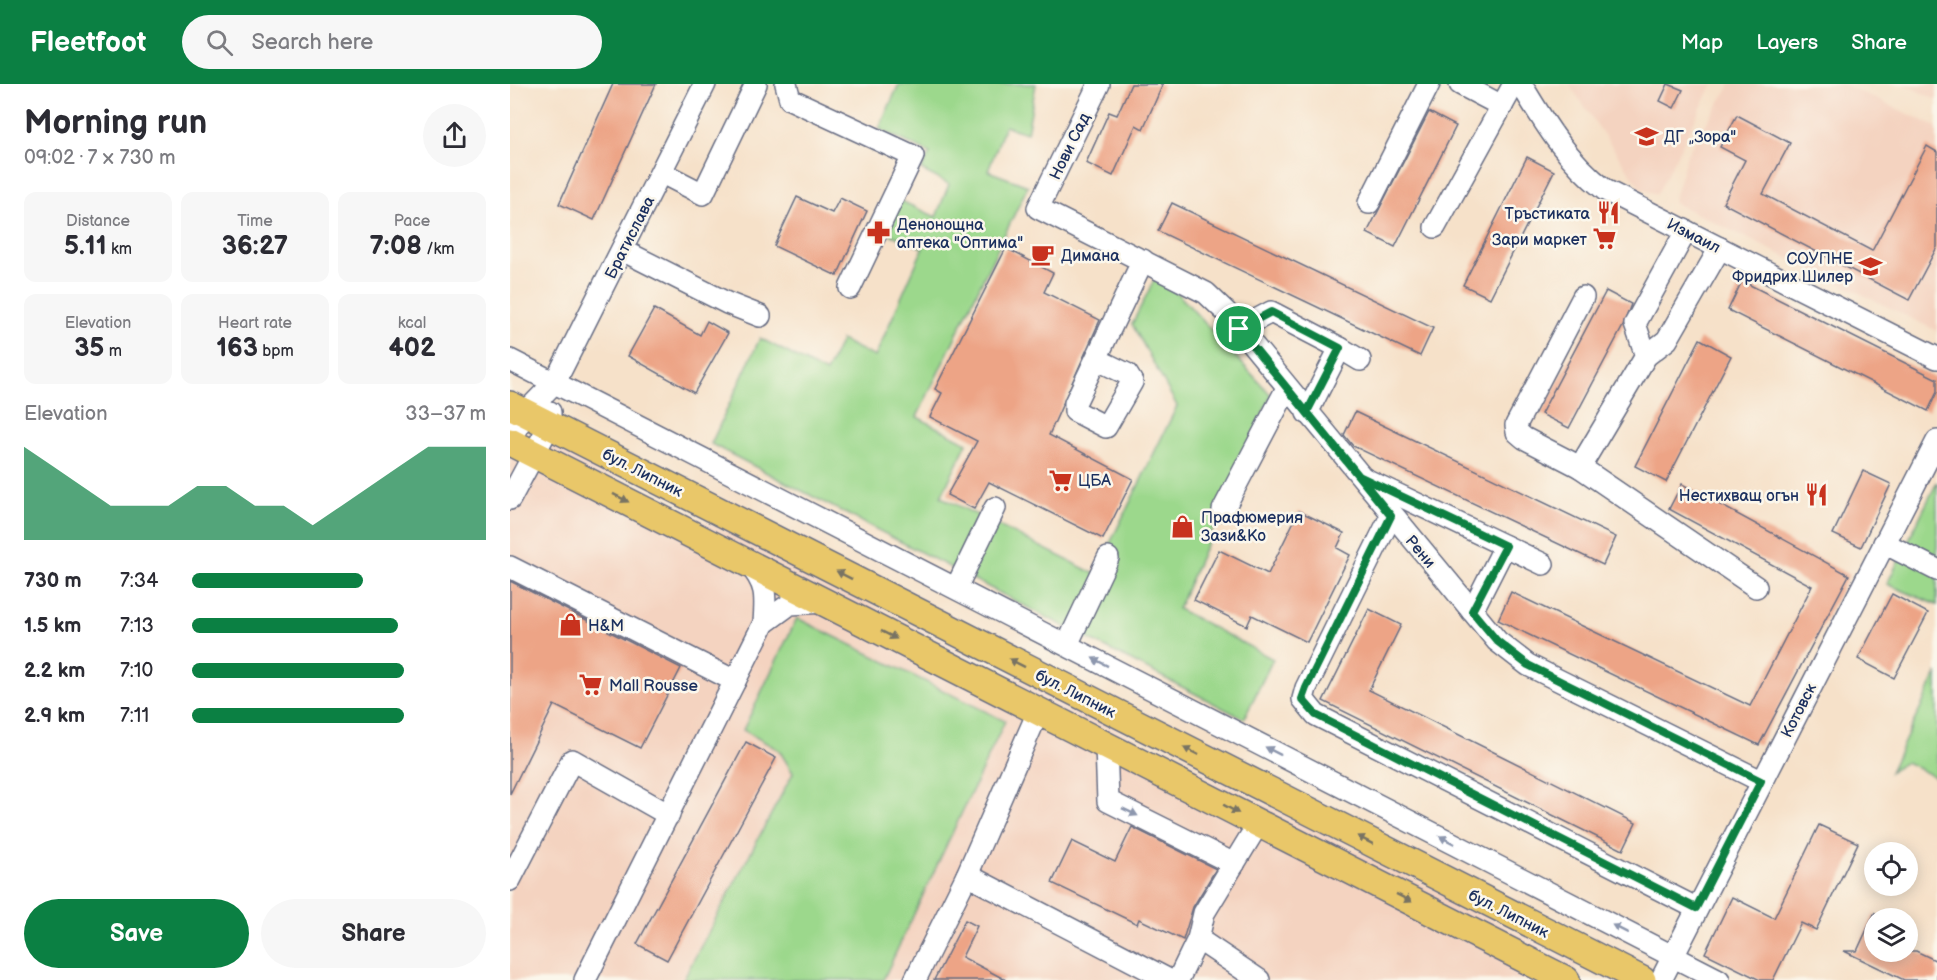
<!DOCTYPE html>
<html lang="en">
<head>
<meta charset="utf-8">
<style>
  body { margin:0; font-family:"Balsamiq Sans",sans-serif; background:#f7f7f7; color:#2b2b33; height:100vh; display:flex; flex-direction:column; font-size:22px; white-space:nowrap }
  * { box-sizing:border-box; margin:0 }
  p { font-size:20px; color:#7c7c81 }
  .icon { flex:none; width:33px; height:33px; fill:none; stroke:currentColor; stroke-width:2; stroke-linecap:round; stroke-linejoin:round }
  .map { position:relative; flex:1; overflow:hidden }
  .drawer { display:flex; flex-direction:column; background:#fff; width:510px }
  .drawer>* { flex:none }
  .buttons { position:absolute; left:1354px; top:758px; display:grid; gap:12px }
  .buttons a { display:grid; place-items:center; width:54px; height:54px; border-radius:50%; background:#fff; box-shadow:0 3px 15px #0003; font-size:30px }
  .pin { position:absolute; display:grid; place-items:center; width:51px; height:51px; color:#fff; margin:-26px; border:3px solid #fff; border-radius:50%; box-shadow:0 2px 6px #0007 }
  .round { display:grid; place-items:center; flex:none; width:63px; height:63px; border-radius:32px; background:#f7f7f7 }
  .headline { display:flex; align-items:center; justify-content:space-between; height:102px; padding:0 24px }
  h1 { font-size:33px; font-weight:800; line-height:45px }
  .metrics { display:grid; grid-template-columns:repeat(3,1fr); gap:9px; height:102px; padding:6px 24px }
  .metrics div { display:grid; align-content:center; border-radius:12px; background:#f7f7f7; text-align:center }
  .metrics b { font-size:26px; font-weight:800 }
  .metrics small { font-size:16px; font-weight:400 }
  .metrics p { font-size:16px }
  .chart { height:168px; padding:12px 24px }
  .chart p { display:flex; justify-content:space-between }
  .chart svg { width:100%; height:108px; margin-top:6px; fill:#0b8043; opacity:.7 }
  .action { display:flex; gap:12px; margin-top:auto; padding:12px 24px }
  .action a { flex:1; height:69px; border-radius:36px; background:#0b8043; color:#fff; font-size:24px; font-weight:800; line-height:69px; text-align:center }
  .action a+a { background:#f7f7f7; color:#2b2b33 }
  ul { padding:0 24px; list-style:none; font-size:20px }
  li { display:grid; grid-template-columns:96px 72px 1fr; align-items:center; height:45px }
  li i { height:15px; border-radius:8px; background:#0b8043 }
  header { display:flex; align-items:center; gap:36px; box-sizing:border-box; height:84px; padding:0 30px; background:#0b8043; color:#fff }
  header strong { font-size:28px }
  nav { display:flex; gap:33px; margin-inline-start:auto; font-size:21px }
  .search { width:420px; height:54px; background:#f7f7f7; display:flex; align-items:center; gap:15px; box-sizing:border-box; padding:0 21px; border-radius:33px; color:#7c7c81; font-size:22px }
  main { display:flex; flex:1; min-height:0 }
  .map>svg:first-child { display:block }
  .built { fill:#f4d3c0 }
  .green { fill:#9cd88c; stroke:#5c8475; stroke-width:1.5 }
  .building { fill:#eda486 }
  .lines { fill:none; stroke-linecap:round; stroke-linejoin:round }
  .minor-casing { stroke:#686d83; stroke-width:24 }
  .major-casing { stroke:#686d83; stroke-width:30 }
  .minor { stroke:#fff; stroke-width:21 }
  .major { stroke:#e9c769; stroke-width:27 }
  .oneway { fill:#787363 }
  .oneway2 { fill:#8d97ae }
  .route-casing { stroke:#fff; stroke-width:12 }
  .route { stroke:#0b8043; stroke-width:8 }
  .labels { text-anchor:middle; stroke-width:5; stroke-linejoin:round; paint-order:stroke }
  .poi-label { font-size:16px; fill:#1b2f5e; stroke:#fbf7ec; text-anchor:start }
  .street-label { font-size:16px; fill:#1b2f5e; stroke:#fbf7ec }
</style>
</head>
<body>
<header>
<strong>Fleetfoot</strong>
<div class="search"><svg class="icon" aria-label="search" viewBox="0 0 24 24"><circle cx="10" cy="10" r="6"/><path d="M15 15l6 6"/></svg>Search here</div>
<nav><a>Map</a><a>Layers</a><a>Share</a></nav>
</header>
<main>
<section class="drawer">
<div class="headline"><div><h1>Morning run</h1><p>09:02 · 7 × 730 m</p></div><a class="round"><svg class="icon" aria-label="share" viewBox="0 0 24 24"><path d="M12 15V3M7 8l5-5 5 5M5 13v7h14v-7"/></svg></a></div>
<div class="metrics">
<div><p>Distance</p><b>5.11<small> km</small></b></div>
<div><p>Time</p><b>36:27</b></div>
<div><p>Pace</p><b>7:08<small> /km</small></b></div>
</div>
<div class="metrics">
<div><p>Elevation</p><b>35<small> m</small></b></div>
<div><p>Heart rate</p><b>163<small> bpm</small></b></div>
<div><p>kcal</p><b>402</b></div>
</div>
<div class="chart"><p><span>Elevation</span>33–37 m</p>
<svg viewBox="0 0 160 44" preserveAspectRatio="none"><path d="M0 44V6L10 14L20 22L30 30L40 30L50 30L60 22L70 22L80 30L90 30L100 38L110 30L120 22L130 14L140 6L150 6L160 6V44z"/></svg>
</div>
<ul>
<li><b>730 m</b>7:34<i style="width:58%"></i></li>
<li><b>1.5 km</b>7:13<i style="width:70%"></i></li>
<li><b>2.2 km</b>7:10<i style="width:72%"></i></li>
<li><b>2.9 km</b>7:11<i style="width:72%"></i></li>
</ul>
<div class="action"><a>Save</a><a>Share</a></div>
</section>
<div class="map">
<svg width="1427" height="896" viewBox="0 0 1427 896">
  <rect width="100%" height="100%" fill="#fbf7ec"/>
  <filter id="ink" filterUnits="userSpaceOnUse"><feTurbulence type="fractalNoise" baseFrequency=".0167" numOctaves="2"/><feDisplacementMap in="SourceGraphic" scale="12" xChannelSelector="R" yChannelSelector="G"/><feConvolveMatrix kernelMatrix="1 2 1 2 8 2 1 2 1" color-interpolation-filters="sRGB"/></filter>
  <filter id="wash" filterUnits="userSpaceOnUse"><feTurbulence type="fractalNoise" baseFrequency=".008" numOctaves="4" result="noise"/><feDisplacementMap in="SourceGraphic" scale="24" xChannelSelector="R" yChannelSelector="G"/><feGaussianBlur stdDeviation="1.35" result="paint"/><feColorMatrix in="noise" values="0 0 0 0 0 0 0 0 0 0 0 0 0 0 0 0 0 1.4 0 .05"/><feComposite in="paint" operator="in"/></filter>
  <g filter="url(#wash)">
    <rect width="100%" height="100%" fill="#f6e1c9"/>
    <g class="built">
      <path d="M1059 0H1203L1147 110 1131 105Z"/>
      <path d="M1221 0H1333L1427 43V247L1163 118 1177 70Z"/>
      <path d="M1393 0H1427V16Z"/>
      <path d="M0 340 443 561 1068 879 1059 896H0Z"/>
    </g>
    <g class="green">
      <path d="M389 0H526L517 49 495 42 478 87 518 102 407 333 457 359 431 413 585 490 667 322 622 240 648 188 761 311 668 525 763 575 734 635 201 360 250 254 316 289 331 256 365 273 413 164 375 148 389 116 426 133 439 100 411 86 420 69 369 45Z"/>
      <path d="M1427 398V521L1377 500Z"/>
      <path d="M287 534 495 637 373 896H173L283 689 269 666 233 646Z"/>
      <path d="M1427 589V694L1396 678 1380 688Z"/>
    </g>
    <g id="blocks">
      <g class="building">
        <path d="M103 0H146L84 136 49 120Z"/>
        <path d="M621 0H653L633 45 626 41 603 92 576 79 599 28 607 31Z"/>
        <path d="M1158 0 1173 6 1164 24 1150 17Z"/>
        <path d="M919 28 946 42 885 163 857 149Z"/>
        <path d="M1227 31 1280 59 1253 110 1362 167 1417 62 1427 68V163L1399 216 1213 119 1235 76 1210 63Z"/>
        <path d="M1017 73 1044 87 980 214 953 201Z"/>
        <path d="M287 113 322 129 330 114 357 127 327 192 264 162Z"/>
        <path d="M662 119 923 244 910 272 648 147Z"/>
        <path d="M496 164 543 189 534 208 590 236 539 351 623 395 593 455 479 398 464 425 437 411 467 357 420 333 432 309 425 305Z"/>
        <path d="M1232 197 1427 295V308L1418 327 1218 226Z"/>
        <path d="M1096 207 1121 220 1113 242 1059 344 1031 330Z"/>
        <path d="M144 225 190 251 197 237 218 249 184 309 118 272Z"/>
        <path d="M1190 255 1221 272 1156 398 1125 382Z"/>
        <path d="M845 328 1106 453 1093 481 843 362 834 351Z"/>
        <path d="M1353 387 1381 400 1351 463 1323 450Z"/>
        <path d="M1172 400 1339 491 1249 661 988 536 1001 508 1240 622 1302 502 1159 425Z"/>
        <path d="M789 427 834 449 827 464 840 471 797 558 742 531 737 542 684 516 709 466 758 490Z"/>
        <path d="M0 497 171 584 130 664 44 621 0 710Z"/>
        <path d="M1382 510 1418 529 1384 594 1348 575Z"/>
        <path d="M859 525 891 541 859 606 1126 739 1113 766 813 617Z"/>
        <path d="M236 658 266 674 157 876 127 860Z"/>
        <path d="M1309 741 1348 759 1306 846 1291 839 1263 896H1250L1195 869 1222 813 1264 834Z"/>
        <path d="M622 743 706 785 683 823 673 856 629 835 627 840 542 799 562 757 605 778Z"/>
        <path d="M1365 828V867H1406L1427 877V896H1394L1334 867H1347Z"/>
        <path d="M455 836 467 842 452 873 496 896H424Z"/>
      </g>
    </g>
  </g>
  <g filter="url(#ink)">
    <use href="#blocks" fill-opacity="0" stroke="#686d83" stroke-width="1.5"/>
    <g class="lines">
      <defs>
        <g id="minor">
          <path d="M276 0 280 15 403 72 340 204"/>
          <path d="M589 0 528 124 696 209 715 227 987 557 1018 581 1251 697"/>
          <path d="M950 0 992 22"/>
          <path d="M1011 0C1036 42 1057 76 1095 106L1427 274"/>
          <path d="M152 89 193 110 246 0"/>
          <path d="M859 119 919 0"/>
          <path d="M925 143 1004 0"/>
          <path d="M1210 164 1157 256 1136 272 1070 383 1246 503"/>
          <path d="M112 166 217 219 250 232"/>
          <path d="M729 245 761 228 830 264 797 329"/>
          <path d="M830 264 850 276"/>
          <path d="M1136 272 1125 240 1176 147"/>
          <path d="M586 275 617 290 622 298 596 343 565 327V319L633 176"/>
          <path d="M0 276 1209 896"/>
          <path d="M0 356 15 329 45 298 195 0"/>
          <path d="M1070 383 1014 354 1007 348 1006 341 1073 213"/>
          <path d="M855 395 1033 480"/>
          <path d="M0 415 40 340V328"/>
          <path d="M713 426 777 304"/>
          <path d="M881 432 796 604 793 615 806 631 1186 824"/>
          <path d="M1374 459 1427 486"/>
          <path d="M238 479C257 501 256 511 254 539"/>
          <path d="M0 483 225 597"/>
          <path d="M446 504 485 424"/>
          <path d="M962 527 995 462"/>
          <path d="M557 561 598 474"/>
          <path d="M596 662 598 717 724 780"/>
          <path d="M457 791 659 896"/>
          <path d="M0 796 62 676 159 731"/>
          <path d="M688 855 749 896"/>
          <path d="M75 896 254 539 280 520 316 518"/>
          <path d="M405 896 457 791 528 628"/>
          <path d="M668 896 688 855 694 829 748 740"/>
          <path d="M1151 896 1427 357"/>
        </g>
        <g id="major">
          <path d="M0 321 1132 896"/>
          <path d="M0 358 1056 896"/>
        </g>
      </defs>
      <use href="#minor" class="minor-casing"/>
      <use href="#major" class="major-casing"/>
      <use href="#minor" class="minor"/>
      <use href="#major" class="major"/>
    </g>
    <defs><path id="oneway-solid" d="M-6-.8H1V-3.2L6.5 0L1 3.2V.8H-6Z" transform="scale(1.5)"/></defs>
    <g class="oneway">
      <use href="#oneway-solid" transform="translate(111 414) rotate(27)"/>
      <use href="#oneway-solid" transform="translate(334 491) rotate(-153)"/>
      <use href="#oneway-solid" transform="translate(379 551) rotate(27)"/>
      <use href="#oneway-solid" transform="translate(507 579) rotate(-153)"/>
      <use href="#oneway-solid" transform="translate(681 667) rotate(-153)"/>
      <use href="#oneway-solid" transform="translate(721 725) rotate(29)"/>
      <use href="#oneway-solid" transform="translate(855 756) rotate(-153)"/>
      <use href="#oneway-solid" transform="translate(894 814) rotate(27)"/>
    </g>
    <g class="oneway2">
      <use href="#oneway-solid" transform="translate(590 578) rotate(-153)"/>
      <use href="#oneway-solid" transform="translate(763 667) rotate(-153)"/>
      <use href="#oneway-solid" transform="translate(620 728) rotate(26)"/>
      <use href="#oneway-solid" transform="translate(937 756) rotate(-153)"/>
      <use href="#oneway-solid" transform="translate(1110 845) rotate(-153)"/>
    </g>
  </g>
  <g class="lines" filter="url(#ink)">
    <defs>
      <path id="route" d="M729 245 881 432 796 604 792 615 806 631 1186 824 1251 697 1018 581 987 557 962 527 996 462 849 392 797 328 830 264 761 228 729 245"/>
    </defs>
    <use href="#route" class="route-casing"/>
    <use href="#route" class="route"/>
  </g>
  <defs>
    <symbol id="school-bare" viewBox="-9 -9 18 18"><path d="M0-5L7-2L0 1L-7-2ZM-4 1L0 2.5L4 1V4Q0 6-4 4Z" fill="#c8321e" stroke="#fbf7ec" stroke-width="2.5" paint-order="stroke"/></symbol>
    <symbol id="restaurant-bare" viewBox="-9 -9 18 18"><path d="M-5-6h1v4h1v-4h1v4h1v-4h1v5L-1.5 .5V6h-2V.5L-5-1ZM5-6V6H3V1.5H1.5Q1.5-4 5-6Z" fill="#c8321e" stroke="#fbf7ec" stroke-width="2.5" paint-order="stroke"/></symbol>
    <symbol id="pharmacy-bare" viewBox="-9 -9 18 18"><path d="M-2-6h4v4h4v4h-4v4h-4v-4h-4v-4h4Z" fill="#c8321e" stroke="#fbf7ec" stroke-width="2.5" paint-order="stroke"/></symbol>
    <symbol id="supermarket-bare" viewBox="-9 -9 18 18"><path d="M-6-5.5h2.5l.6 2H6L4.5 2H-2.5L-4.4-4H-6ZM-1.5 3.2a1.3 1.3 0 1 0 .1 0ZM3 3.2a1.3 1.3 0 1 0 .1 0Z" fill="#c8321e" stroke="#fbf7ec" stroke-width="2.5" paint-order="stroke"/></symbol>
    <symbol id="cafe-bare" viewBox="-9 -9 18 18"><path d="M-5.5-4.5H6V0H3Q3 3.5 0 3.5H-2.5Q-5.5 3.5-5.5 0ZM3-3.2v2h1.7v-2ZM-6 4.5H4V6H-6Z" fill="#c8321e" stroke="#fbf7ec" stroke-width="2.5" paint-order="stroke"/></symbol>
    <symbol id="shop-bare" viewBox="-9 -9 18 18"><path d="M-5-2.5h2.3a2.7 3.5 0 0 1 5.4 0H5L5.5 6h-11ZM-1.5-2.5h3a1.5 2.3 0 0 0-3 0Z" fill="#c8321e" stroke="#fbf7ec" stroke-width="2.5" paint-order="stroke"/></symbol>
  </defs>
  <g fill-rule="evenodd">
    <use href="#school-bare" x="1120" y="36" width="33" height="33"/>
    <use href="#restaurant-bare" x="1082" y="112" width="33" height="33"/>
    <use href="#pharmacy-bare" x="352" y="132" width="33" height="33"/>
    <use href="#supermarket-bare" x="1078" y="138" width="33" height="33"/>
    <use href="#cafe-bare" x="516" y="154" width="33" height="33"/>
    <use href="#school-bare" x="1344" y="166" width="33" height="33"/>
    <use href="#supermarket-bare" x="534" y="380" width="33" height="33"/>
    <use href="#restaurant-bare" x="1290" y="394" width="33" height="33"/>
    <use href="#shop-bare" x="656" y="426" width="33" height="33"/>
    <use href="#shop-bare" x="44" y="524" width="33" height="33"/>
    <use href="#supermarket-bare" x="64" y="584" width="33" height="33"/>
  </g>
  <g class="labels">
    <g class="poi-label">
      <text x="1154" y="58">ДГ „Зора"</text>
      <text x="1080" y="135" text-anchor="end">Тръстиката</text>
      <text x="387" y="146">Денонощна<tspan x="387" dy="18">аптека "Оптима"</tspan></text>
      <text x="1077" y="161" text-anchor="end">Зари маркет</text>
      <text x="551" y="177">Димана</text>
      <text x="1343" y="180" text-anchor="end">СОУПНЕ<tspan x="1343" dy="18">Фридрих Шилер</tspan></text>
      <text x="568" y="402">ЦБА</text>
      <text x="1289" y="417" text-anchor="end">Нестихващ огън</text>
      <text x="691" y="439">Прафюмерия<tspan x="691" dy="18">Зази&amp;Ко</tspan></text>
      <text x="78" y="547">H&amp;M</text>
      <text x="99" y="607">Mall Rousse</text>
    </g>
    <g class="street-label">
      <text transform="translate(559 62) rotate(-64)" y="6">Нови Сад</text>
      <text transform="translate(1184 151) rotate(27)" y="6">Измаил</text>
      <text transform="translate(119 153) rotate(-63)" y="6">Братислава</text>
      <text transform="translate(133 388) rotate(27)" y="6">бул. Липник</text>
      <text transform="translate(911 467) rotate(50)" y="6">Рени</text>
      <text transform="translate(566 609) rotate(27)" y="6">бул. Липник</text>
      <text transform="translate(1288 626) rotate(-63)" y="6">Котовск</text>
      <text transform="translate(999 829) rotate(27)" y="6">бул. Липник</text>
    </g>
  </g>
</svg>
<div class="buttons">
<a><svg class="icon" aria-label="locate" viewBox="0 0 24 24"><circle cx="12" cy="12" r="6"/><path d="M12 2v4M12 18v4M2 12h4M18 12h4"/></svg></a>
<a><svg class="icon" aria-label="layers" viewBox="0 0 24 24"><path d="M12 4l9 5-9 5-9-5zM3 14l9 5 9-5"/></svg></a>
</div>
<div class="pin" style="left:729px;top:245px;background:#1e9e55"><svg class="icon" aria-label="arrive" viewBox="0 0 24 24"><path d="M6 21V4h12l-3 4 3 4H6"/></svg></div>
</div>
</main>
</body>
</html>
